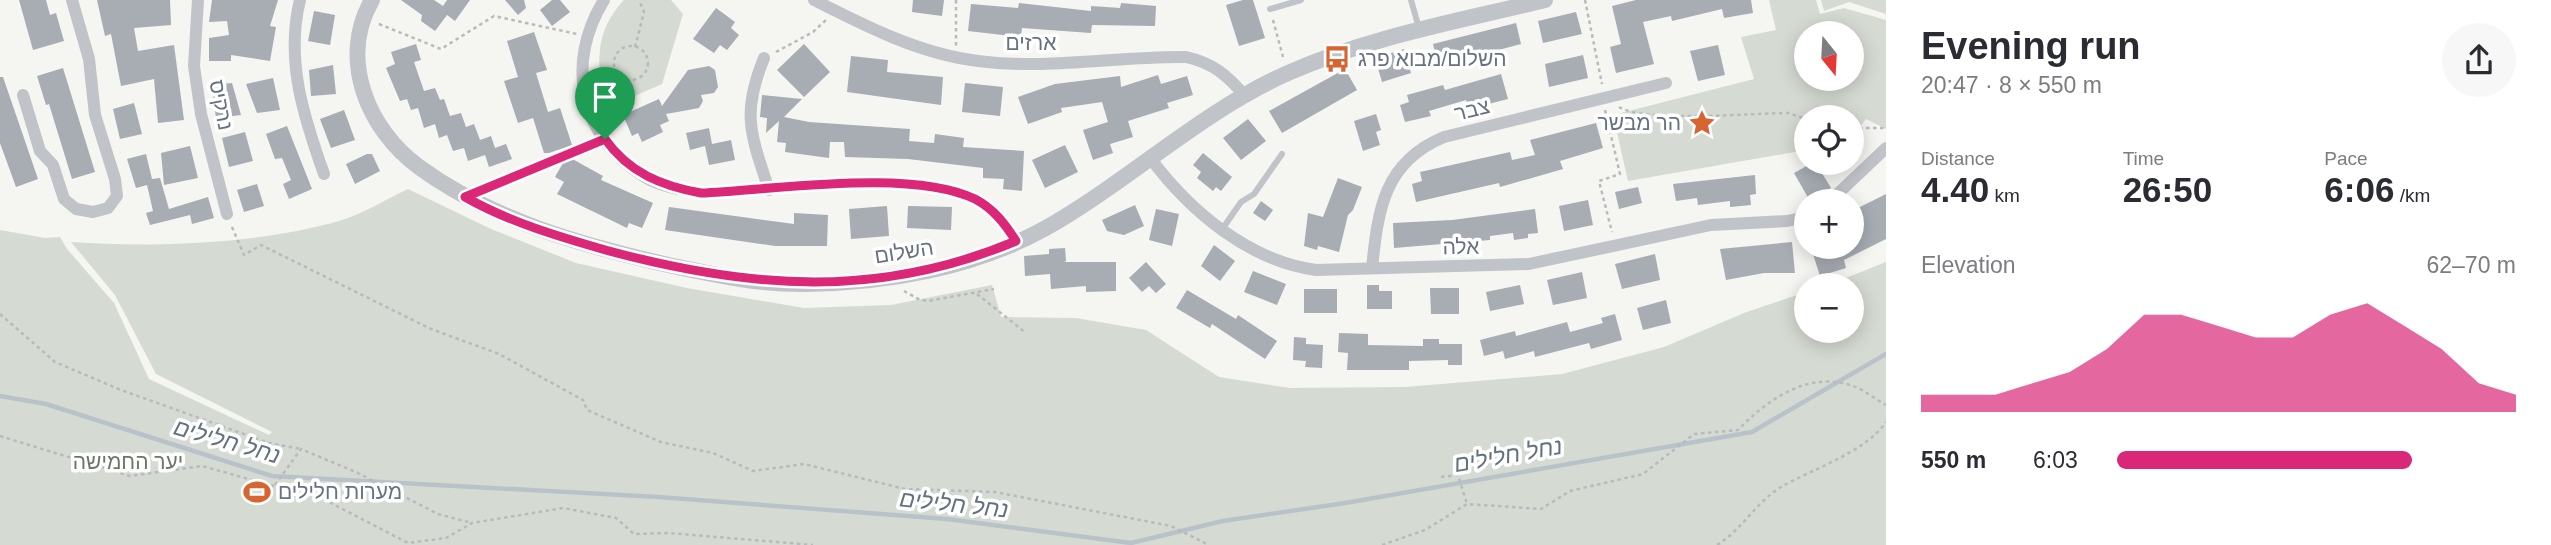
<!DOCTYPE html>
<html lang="en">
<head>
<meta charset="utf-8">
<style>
  body { margin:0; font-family:Helvetica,Heebo,sans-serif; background:#f7f7f7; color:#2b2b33; height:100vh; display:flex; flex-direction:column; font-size:26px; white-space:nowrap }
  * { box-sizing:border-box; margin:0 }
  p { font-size:23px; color:#7c7c81 }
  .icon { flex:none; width:38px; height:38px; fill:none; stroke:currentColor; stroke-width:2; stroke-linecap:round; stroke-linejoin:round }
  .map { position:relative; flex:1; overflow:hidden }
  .details { display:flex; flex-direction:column; background:#fff; width:665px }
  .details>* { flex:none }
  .needle { width:46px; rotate:162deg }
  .fabs { position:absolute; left:1794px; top:21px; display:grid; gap:14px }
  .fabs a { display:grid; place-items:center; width:70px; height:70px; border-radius:50%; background:#fff; box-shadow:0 4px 18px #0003; font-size:35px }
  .pin { position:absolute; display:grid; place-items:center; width:60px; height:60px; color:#fff; margin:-72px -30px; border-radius:50% 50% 50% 0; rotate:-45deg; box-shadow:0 0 7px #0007 }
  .pin .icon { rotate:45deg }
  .round { display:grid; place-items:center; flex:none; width:74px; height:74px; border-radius:37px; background:#f7f7f7 }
  .head { display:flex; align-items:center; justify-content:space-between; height:119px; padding:0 35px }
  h1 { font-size:38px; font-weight:700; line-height:52px }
  .stats { display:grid; grid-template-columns:repeat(3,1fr); gap:10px; height:119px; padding:7px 35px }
  .stats div { display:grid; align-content:center }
  .stats b { font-size:35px; font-weight:700 }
  .stats small { font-size:19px; font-weight:400 }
  .stats p { font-size:19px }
  .chart { height:196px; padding:14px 35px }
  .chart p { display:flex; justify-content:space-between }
  .chart svg { width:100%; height:126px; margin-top:7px; fill:#db2777; opacity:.7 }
  ul { padding:0 35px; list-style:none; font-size:23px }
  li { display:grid; grid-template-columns:112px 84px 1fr; align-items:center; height:52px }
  li i { height:18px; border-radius:9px; background:#db2777 }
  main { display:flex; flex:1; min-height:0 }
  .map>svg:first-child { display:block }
  .green { fill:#d5dbd3; fill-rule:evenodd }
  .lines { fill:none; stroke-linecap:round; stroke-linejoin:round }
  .stream { stroke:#b9c2c8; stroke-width:4.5 }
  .building { fill:#a7adb3 }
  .path { stroke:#b8babd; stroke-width:2.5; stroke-dasharray:3.5 3.5; stroke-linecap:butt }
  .service { stroke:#c0c3c7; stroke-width:6 }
  .minor { stroke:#c0c3c7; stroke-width:12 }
  .tertiary { stroke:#c0c3c7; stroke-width:16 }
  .route-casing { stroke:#fff; stroke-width:14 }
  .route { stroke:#db2777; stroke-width:9 }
  .labels { text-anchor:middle; stroke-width:7; stroke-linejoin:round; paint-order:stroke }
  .street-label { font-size:21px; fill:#667280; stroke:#fff }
  .poi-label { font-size:21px; fill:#667280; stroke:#fff; text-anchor:start }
  .park-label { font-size:21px; fill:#677864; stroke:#fff }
  .water-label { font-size:23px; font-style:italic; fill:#62737d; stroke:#fff }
</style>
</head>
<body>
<main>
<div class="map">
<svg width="1886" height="545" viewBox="0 0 1886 545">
  <rect width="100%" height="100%" fill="#f5f5f1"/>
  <g class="green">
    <path d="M624 0H671L683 14 662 84 607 108C596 67 593 33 624 0Z"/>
    <path d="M1769 0H1816L1820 14 1844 8 1886 20V129L1866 119 1852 137V117H1806V150L1628 181 1613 115 1754 79 1741 37 1776 30ZM1806 33H1852V79H1806Z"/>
    <path d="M1821 0H1886V14L1849 2 1824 11Z"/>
    <path d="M408 189 491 229 576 263 687 288 804 308 891 305 992 285 1001 317 1076 318 1146 330 1219 377 1290 388 1405 387 1562 374 1664 347 1744 313 1806 292V331H1852V285H1828L1886 262V545H0V230L45 238 60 237 67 249 114 303 149 379 269 435 272 432 156 374 115 295 71 242C155 248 258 244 339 221 363 214 386 199 408 189Z"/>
  </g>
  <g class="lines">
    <path class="stream" d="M0 396 46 404 272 476 658 497 947 519 1131 543 1223 521 1345 503 1752 432 1886 354"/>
  </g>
  <g class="building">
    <path d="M19 0H46L50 15 56 13 64 41 33 50Z"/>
    <path d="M97 0H170L171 25 134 28 138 51 174 45 184 120 158 123 154 79 121 86 111 34 105 36Z"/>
    <path d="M212 0H278L270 26 276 27 270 61 231 55V61H209V38L229 35 227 21 209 22Z"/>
    <path d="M401 0H434L443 6 447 0H470L455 21 447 15 435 31 421 21 422 15Z"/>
    <path d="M505 0H524L526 8 518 15Z"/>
    <path d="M552 0H560L570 12 552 26 540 10Z"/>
    <path d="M913 0H944L942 16 912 12Z"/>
    <path d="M1243 0H1253L1265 38 1239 46 1226 5Z"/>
    <path d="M1636 0H1751L1753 13 1724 18 1722 9 1672 21 1671 16 1643 22 1654 64 1616 73 1610 47 1621 44 1612 6Z"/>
    <path d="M1019 3 1091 11V6L1120 8 1121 3 1156 6 1155 26 1092 25 1091 33 1022 28 1021 37 968 31 971 4 1018 8Z"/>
    <path d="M716 8 735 22 731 28 739 35 727 50 720 45 714 53 693 39Z"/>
    <path d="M314 11 335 15 330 45 308 41Z"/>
    <path d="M1576 12 1582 34 1543 43 1538 21Z"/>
    <path d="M1516 23 1521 44 1438 66 1433 44Z"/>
    <path d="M534 32 547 70 536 73 548 112 560 108 572 145 549 153H544L533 118 518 123 504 81 518 77 507 41Z"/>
    <path d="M416 44 421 60 414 62 424 91 435 88 440 100 444 99 450 116 461 113 466 127 474 124 480 140 491 136 495 148 506 144 512 159 489 167 485 155 468 161 464 148 453 151 447 135 439 138 435 124 424 128 418 108 411 110 407 99 400 101 386 68 395 64 391 52Z"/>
    <path d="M804 44 830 72 804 97 777 70Z"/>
    <path d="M1718 45 1725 75 1698 81 1690 51Z"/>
    <path d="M1404 49 1411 73 1382 82 1375 58Z"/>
    <path d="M1583 55 1588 78 1549 87 1545 64Z"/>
    <path d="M851 56 888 60 887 72 943 77 941 105 847 92Z"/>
    <path d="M333 65 336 94 311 96 309 70Z"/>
    <path d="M709 66 715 70 718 87 714 93 701 95 703 101 699 108 666 114 669 121 660 125 663 132 642 142 638 133 632 136 623 115 659 99 662 106 688 70Z"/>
    <path d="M63 68 95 172 72 179 49 104 46 105 37 76Z"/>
    <path d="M1345 69 1357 90 1282 133 1269 111Z"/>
    <path d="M1501 74 1508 99 1469 109 1466 100 1429 111 1431 116 1405 122 1400 105 1409 102 1407 95 1443 85 1445 90Z"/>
    <path d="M1158 75 1161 84 1187 76 1193 95 1167 103 1169 108 1128 121 1133 137 1110 144 1113 153 1093 160 1083 130 1108 122 1102 102 1061 108 1062 112 1028 124 1018 97 1055 84 1120 76 1121 87Z"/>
    <path d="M0 77H3L38 179 16 187 0 143Z"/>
    <path d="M273 78 280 110 257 113 246 84Z"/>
    <path d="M232 83 241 115 216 118 212 85Z"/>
    <path d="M965 83 1003 87 1000 116 962 112Z"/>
    <path d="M762 95 802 99 784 117 809 122 910 129 909 141 934 143 935 134 964 138 963 147 1024 151 1022 191 1003 189 1004 179 983 178V168L908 159 845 157 844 142H830L829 158 785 152 786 143 777 142 779 121 766 133 767 118 760 117Z"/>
    <path d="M134 103 142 134 120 139 113 109Z"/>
    <path d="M344 110 355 140 331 148 320 119Z"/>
    <path d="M1376 114 1381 130 1376 132 1380 145 1363 151 1354 121Z"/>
    <path d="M1248 119 1266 141 1241 160 1223 138Z"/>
    <path d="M1596 123 1603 148 1560 161 1563 169 1500 187 1499 183 1416 202 1412 184 1422 181 1420 172 1510 152 1512 160 1535 155 1530 140Z"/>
    <path d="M287 126 312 189 289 199 283 184 291 180 282 158 275 159 266 134Z"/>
    <path d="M709 128 712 144 731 140 735 160 709 165 705 146 690 150 686 133Z"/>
    <path d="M245 132 253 161 229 167 222 138Z"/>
    <path d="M1065 145 1078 172 1045 188 1032 160Z"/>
    <path d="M190 146 198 178 164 185 161 153Z"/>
    <path d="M1203 153 1232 177 1221 191 1216 187 1213 191 1197 178 1201 172 1193 165Z"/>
    <path d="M146 154 152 179 160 178 169 209 208 197 214 218 192 224 190 215 150 225 146 213 153 211 147 185 136 188 127 159Z"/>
    <path d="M367 154H372L380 171 355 184 346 164Z"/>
    <path d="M567 156 603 176 601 180 653 203 642 228 629 223 627 228 557 194 564 182 555 177Z"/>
    <path d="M1812 163H1816L1831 188 1810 201 1794 173Z"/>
    <path d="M1755 175 1756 194 1750 195 1751 205 1730 207V201L1698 205 1697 198 1676 201 1673 184Z"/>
    <path d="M1338 178 1362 187 1353 210 1348 215 1339 252 1318 246 1317 250 1304 246 1308 213 1323 217Z"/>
    <path d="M257 184 264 206 244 212 237 190Z"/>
    <path d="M1638 187 1642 203 1619 209 1615 192Z"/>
    <path d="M1886 194V239L1844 260 1846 268 1820 276 1812 251 1824 247H1852V211Z"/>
    <path d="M1588 200 1593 225 1564 231 1559 206Z"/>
    <path d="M1261 201 1273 210 1265 221 1253 213Z"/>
    <path d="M1135 205 1144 226 1124 235 1107 231 1102 220Z"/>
    <path d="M887 206 889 236 851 239 849 209Z"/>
    <path d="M908 206 952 207 951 230 907 228Z"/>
    <path d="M669 207 794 224V213L828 215 827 246H775L665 230Z"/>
    <path d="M1156 209 1179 214 1172 246 1149 240Z"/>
    <path d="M1535 209 1538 233 1528 234V238L1514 240 1513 233 1490 236V240L1394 248 1393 223 1452 220Z"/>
    <path d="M1792 242 1795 273H1764L1726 280 1720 249Z"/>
    <path d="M1214 245 1235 261 1220 281 1201 266Z"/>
    <path d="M1065 248 1066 261 1064 262H1116V291L1086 292V286L1051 289 1050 274 1025 276 1024 256 1049 254V249Z"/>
    <path d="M1655 254 1660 280 1622 289 1615 264Z"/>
    <path d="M1146 262 1166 284 1156 293 1149 286 1142 292 1129 278Z"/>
    <path d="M1253 271 1286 284 1277 305 1244 292Z"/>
    <path d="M1582 272 1587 298 1553 305 1547 280Z"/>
    <path d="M1367 285H1379V291H1392V309H1367Z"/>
    <path d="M1520 285 1524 304 1490 311 1486 292Z"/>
    <path d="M1430 288H1459V314H1431Z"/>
    <rect x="1304" y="289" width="33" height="24"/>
    <path d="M1187 290 1236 319 1238 315 1277 341 1265 359 1212 324 1210 328 1176 308Z"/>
    <path d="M1666 300 1671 323 1643 330 1637 308Z"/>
    <path d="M1615 314 1622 340 1591 349 1589 343 1535 357 1534 351 1505 359 1503 351 1484 356 1480 340 1515 331 1516 336 1567 322 1570 332 1603 323 1601 318Z"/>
    <path d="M1339 333 1368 334V345L1423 346V339H1439V344H1462V365H1448V360L1409 361V370H1347L1348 353 1338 352Z"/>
    <path d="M1294 337 1306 338V344L1323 345 1322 368 1305 367 1306 361 1293 360Z"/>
  </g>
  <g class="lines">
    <g class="path">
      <path d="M956 0V46"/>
      <path d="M1585 0 1602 84"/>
      <path d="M1273 20 1283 57"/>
      <path d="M379 24 441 49 494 16 577 34"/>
      <circle cx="631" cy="63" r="17"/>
      <path d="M635 47 644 12 639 0"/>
      <path d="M776 52 813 32 826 20"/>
      <path d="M597 86 615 69"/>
      <path d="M1619 107C1644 123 1754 113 1788 113L1806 119"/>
      <path d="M1605 110 1620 174 1599 181 1612 232"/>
      <path d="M1852 128H1886"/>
      <path d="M485 188 592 145"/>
      <path d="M232 227 244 255 261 245 431 329 499 354 583 400 587 410 661 442 713 453 753 471 804 464 905 489 995 492 1171 526 1205 543 1203 545"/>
      <path d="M904 291 920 300 928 301 994 289"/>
      <path d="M977 294 1026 333"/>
      <path d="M0 314 55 362 121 390 269 443 301 449"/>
      <path d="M0 436 130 476 202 466 274 486 300 487 408 543 446 538 472 523 563 508 616 518 634 534 669 533 813 545"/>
      <path d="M1441 477 1458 475 1467 504"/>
      <path d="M275 485 301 449 358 473 438 514 472 523"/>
      <path d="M1382 545 1425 530 1467 504 1541 509 1570 491 1643 474 1694 434 1738 430C1767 400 1808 370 1853 386 1864 390 1875 399 1886 405"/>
      <path d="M1717 545C1742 530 1756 502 1781 487 1812 469 1866 452 1886 422"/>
    </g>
    <g class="service">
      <path d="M1411 0 1419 28"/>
      <path d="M1270 9 1301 0"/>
      <path d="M1223 228 1241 202 1254 194 1282 154"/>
    </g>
    <g class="minor">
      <path d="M198 0 194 66 201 114 227 214"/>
      <path d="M300 0C285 60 304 118 324 174"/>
      <path d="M604 0C565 63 579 137 645 177 662 187 682 190 701 193 776 190 928 163 989 208 1001 216 1008 229 1016 241"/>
      <path d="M814 0C865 26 920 54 978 61 1047 70 1117 56 1186 57 1213 63 1227 75 1245 96"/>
      <path d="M764 58C741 114 751 135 769 190"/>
      <path d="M23 95 40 151 53 165 64 199 76 209 93 212 108 208 117 196 115 179 95 115 89 59 72 0"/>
      <path d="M1151 159C1190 211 1249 261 1316 270L1529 264 1711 225 1787 221 1806 217"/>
      <path d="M1830 201 1886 148"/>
      <path d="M1372 268C1378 209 1384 162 1444 137L1666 83"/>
    </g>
    <path class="tertiary" d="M372 0C338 59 368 130 419 167 493 221 584 246 673 266 716 275 761 285 806 284 886 283 973 268 1044 229 1128 182 1200 112 1288 73 1369 37 1459 21 1545 0"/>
  </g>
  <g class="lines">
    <defs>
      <path id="route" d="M605 139C629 173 662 186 701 193 774 190 911 168 975 199 994 209 1005 224 1016 241 878 299 751 289 609 251 560 237 509 222 465 197Z"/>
    </defs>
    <use href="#route" class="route-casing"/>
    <use href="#route" class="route"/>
  </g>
  <defs>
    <symbol id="bus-bare" viewBox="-9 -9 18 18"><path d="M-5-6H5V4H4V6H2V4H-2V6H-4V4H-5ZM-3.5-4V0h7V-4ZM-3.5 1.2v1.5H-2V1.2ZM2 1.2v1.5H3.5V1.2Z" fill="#d66531" stroke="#fff" stroke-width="2.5" paint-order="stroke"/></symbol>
    <symbol id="sight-bare" viewBox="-9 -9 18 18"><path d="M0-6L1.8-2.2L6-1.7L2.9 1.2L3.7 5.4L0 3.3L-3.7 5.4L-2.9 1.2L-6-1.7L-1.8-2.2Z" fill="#d66531" stroke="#fff" stroke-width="2.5" paint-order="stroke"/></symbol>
    <symbol id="stadium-bare" viewBox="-9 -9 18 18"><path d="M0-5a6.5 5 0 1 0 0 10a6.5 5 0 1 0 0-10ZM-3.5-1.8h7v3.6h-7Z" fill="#d66531" stroke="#fff" stroke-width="2.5" paint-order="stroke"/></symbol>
  </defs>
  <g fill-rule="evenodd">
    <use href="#bus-bare" x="1318" y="40" width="38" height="38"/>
    <use href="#sight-bare" x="1683" y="104" width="38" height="38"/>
    <use href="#stadium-bare" x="238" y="473" width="38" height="38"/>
  </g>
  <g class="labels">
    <g class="street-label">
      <text x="1031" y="50">ארזים</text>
      <text transform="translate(221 105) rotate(79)" y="7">נרקיס</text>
      <text transform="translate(1472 110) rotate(-14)" y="7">צבר</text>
      <text transform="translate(1461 247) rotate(-1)" y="7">אלה</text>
      <text transform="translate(904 252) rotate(-9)" y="7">השלום</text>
    </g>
    <g class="poi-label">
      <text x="1358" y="66">השלום/מבוא פרג</text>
      <text x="1681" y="130" text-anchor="end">הר מבשר</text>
      <text x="278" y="499">מערות חלילים</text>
    </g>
    <g class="park-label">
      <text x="128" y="469">יער החמישה</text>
    </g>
    <g class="water-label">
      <text transform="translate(227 441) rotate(16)" y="8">נחל חלילים</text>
      <text transform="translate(1508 455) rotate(-10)" y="8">נחל חלילים</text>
      <text transform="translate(954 504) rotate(6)" y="8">נחל חלילים</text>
    </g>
  </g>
</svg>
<div class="fabs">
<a><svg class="needle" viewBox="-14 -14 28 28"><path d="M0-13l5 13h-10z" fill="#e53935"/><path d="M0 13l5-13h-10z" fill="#7c7c81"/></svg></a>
<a><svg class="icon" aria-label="locate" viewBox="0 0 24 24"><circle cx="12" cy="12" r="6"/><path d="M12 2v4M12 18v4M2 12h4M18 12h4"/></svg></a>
<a>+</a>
<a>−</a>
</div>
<div class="pin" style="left:605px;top:139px;background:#1e9e55"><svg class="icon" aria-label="arrive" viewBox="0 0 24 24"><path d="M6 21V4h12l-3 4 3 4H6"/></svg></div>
</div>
<section class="details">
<div class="head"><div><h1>Evening run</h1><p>20:47 · 8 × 550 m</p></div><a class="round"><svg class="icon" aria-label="share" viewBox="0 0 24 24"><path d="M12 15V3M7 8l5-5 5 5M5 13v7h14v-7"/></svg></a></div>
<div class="stats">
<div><p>Distance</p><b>4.40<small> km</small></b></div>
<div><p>Time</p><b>26:50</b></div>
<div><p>Pace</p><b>6:06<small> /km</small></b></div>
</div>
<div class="chart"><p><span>Elevation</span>62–70 m</p>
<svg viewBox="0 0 160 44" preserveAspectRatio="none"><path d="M0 44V38L10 38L20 38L30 34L40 30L50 22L60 10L70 10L80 14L90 18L100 18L110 10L120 6L130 14L140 22L150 34L160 38V44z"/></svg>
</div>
<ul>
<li><b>550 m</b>6:03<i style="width:74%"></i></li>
</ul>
</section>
</main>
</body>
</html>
